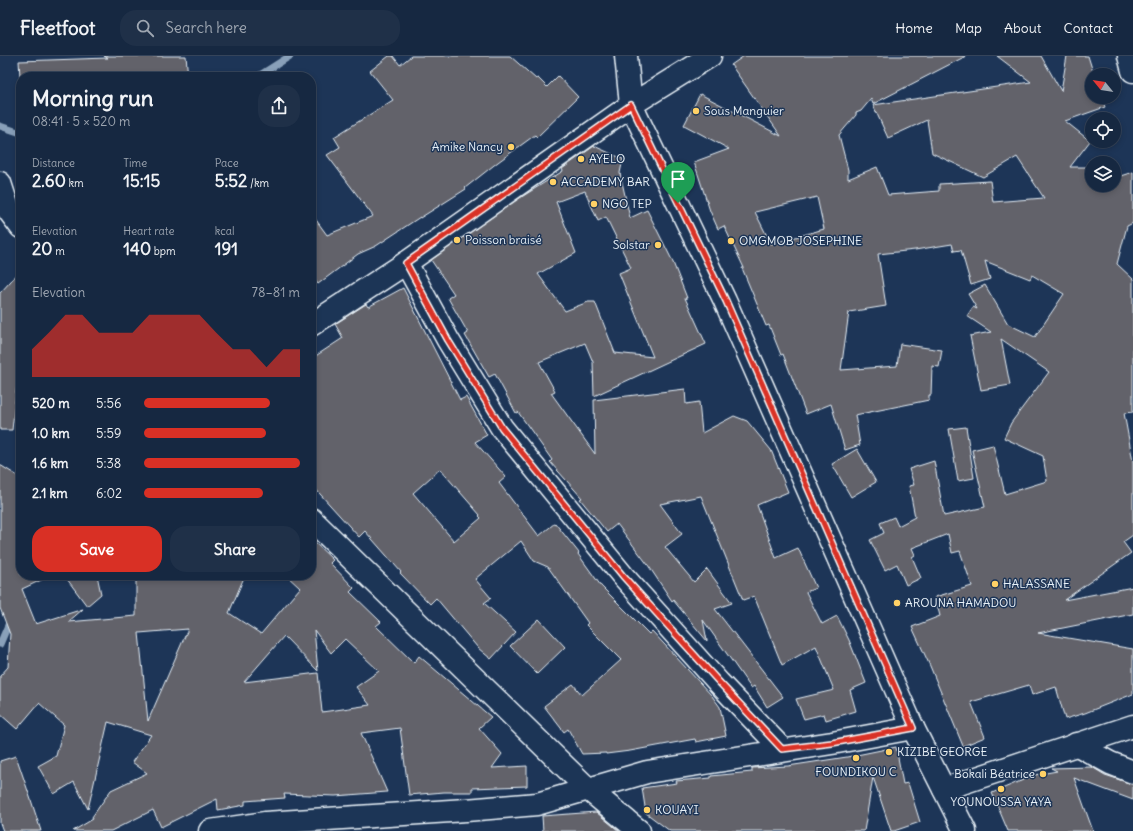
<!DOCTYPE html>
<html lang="en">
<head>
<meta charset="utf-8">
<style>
  body { margin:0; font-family:Delius,sans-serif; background:#1f3048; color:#f1f3f6; height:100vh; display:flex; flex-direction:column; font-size:15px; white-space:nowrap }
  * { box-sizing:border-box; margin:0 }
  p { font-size:13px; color:#9ea6b1 }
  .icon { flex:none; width:22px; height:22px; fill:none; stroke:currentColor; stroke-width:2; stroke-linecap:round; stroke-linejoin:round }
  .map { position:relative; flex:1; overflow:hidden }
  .drawer { position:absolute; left:16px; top:16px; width:300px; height:508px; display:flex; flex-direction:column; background:#162841; border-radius:16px; box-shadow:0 2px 6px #0003,0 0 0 1px #35445a }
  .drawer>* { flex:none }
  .needle { width:26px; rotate:300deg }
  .controls { position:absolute; left:1085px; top:12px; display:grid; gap:8px }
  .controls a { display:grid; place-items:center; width:36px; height:36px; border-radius:50%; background:#162841; box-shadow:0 2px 6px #0003,0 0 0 1px #35445a; font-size:20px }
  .pin { position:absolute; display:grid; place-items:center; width:34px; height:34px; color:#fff; margin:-41px -17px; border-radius:50% 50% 50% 0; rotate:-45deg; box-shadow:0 0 4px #0007 }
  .pin .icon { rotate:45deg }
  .round { display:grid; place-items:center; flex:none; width:42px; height:42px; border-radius:16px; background:#1f3048 }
  .overview { display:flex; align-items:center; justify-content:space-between; height:68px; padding:0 16px }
  h1 { font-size:22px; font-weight:700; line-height:30px }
  .figures { display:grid; grid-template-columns:repeat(3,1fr); gap:6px; height:68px; padding:4px 16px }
  .figures div { display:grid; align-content:center }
  .figures b { font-size:17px; font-weight:700 }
  .figures small { font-size:11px; font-weight:400 }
  .figures p { font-size:11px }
  .chart { height:112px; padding:8px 16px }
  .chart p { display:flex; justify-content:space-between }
  .chart svg { width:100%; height:72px; margin-top:4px; fill:#d93025; opacity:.7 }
  .primary-button { display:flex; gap:8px; margin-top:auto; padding:8px 16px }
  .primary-button a { flex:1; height:46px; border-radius:16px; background:#d93025; color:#fff; font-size:16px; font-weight:700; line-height:46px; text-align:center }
  .primary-button a+a { background:#1f3048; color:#f1f3f6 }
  ul { padding:0 16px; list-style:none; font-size:13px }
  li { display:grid; grid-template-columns:64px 48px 1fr; align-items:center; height:30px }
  li i { height:10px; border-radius:5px; background:#d93025 }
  header { display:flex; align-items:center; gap:24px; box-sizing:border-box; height:56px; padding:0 20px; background:#162841; border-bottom:1px solid #35445a }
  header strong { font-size:19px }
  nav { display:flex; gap:22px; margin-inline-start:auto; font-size:14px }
  .search { width:280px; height:36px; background:#1f3048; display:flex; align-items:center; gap:10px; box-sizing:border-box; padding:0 14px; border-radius:16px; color:#9ea6b1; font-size:15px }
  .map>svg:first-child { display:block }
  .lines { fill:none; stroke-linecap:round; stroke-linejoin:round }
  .stream { stroke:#89a0b9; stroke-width:7 }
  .building { fill:#62626b; stroke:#e8f1f8; fill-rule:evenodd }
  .minor-casing { stroke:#e8f1f8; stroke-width:25 }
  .minor { stroke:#1d3557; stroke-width:22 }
  .route-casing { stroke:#fff; stroke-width:8 }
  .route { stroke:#d93025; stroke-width:5 }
  .poi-dot { fill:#ffd166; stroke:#1d3557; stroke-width:1.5 }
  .labels { text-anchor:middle; stroke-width:3; stroke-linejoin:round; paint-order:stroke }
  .poi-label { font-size:12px; fill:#e8f1f8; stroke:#1d3557; text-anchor:start }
</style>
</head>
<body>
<header>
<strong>Fleetfoot</strong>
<div class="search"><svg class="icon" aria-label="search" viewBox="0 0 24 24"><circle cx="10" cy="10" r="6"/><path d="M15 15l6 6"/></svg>Search here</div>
<nav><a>Home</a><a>Map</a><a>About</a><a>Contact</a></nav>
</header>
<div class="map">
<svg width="1133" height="775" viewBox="0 0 1133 775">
  <rect width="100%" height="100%" fill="#1d3557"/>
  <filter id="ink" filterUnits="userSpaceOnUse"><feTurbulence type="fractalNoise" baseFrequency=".025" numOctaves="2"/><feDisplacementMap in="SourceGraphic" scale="8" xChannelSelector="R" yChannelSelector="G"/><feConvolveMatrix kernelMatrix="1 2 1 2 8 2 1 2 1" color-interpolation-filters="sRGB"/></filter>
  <g filter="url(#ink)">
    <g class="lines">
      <g class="stream">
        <path d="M257 21 290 0"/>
        <path d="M0 70 21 77"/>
        <path d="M0 588 9 567V563"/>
      </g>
    </g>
    <g class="building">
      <path d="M104 0H186L188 21H20L19 5 108 2Z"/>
      <path d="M389 0H393L400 9 411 0H510L536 23 538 22 547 31 558 20 578 41 537 81 535 79 498 106 465 132 466 133 420 162V161L376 190 358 198 318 228 311 219V157L327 179 373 160 327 99 340 91 334 81 393 44 370 15Z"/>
      <path d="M744 0H966L873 48 871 43 861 55 856 57V59L839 79 848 114V123L877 111 888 139 939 135V128L990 125 993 146 1044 142 1017 101 983 121 932 97 927 64 888 82 873 49 1031 26 997 0H1041L1061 35 1067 0H1088L1094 19H1092V41H1101L1105 51 1065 65 1090 85 1070 111H1092V130L1114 129V122L1133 116V167L1127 170 1117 208 1133 223V356L1124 357 1133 406V479L1123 486 1131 497 1064 544 1133 531V558L1038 577 1133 593V638L1085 657 1065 663 1056 631 1032 639 1029 629 971 646 985 681 963 690 930 610 912 571 940 560 935 541 972 530 960 495 952 497 948 478 912 492 915 499 912 501 921 522 906 529 897 508 885 514 870 484 884 477 880 467 894 461 898 470 915 461 909 430 914 429 909 413 934 405 944 460 985 451 972 394 993 389 1005 438 1047 425 1043 400 1004 382 1011 367 1049 316 1001 283 1010 329 981 334 970 280 991 276 967 260 973 251 977 253 968 238 985 229 1008 268 1035 281 1064 238 1032 219 1030 223 985 205 990 223 971 229 961 194 954 195 952 188 915 194 878 198 886 250 849 256 841 314 897 310 900 288 942 294 939 311 932 310 931 339H929V344L855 359 860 389 845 394 831 348 806 358 783 298 781 299 769 269 766 270 742 212H744L724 170 718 173 710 155 694 106 729 93 684 69 700 38 781 80 731 9ZM817 141 824 173 771 188 755 156Z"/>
      <path d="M594 90 623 103 620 117 630 162 647 154 672 204 687 242H685L706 288 594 340 593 306 585 287 539 306 555 335 551 337 595 398 594 344 685 333 686 348 699 346 702 377 734 360 747 365 771 394 788 436 757 449 776 502 798 492 816 532 806 536 822 568 837 560 849 584 866 627 850 634 856 655 826 664 824 658 804 663 796 643 834 634 816 590 782 609 754 540 743 544 701 440 660 448 682 478 665 491 694 526 707 513 732 547 715 553 783 641 767 651 754 630 751 632 703 564 707 585 673 544 672 545 648 509 617 468 607 476 580 443 582 442 550 406 552 404 518 356 516 357 495 318 489 321 465 279 468 277 448 242 454 238 431 204 515 145 563 115 562 113ZM585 135 598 165 606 161 631 212 619 217 653 301 615 297 595 246H588L565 255 538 218 576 197 556 146Z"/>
      <path d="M21 214V289L12 374H0V237Z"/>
      <path d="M403 232 460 344 466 341 487 379 475 386 506 421 499 427 539 480 555 467 579 497 578 498 601 530 649 578 652 575 712 640 720 651 726 680 696 686 695 683 630 695 606 698V697L582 698 568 673 564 676 544 650 573 628 582 639 621 604 586 569 588 567 548 511 534 505 521 485 475 523 491 542 484 547 516 576 491 603 478 592 436 542 430 548 400 517 401 516 365 475 359 481 311 428V303L343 282 335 268 366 248 368 251ZM440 413 480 459 479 460 481 462 454 485 413 437Z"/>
      <path d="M966 371 974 422 958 425 949 373Z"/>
      <path d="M857 393 876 426 851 441 832 408Z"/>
      <path d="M0 409 21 422V519H52L22 533 36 568 83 553 68 566 136 560V519H245L229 557 261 578 300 532 286 519H311V483L333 504 330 507 354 532 350 536 381 566 376 570 414 607 419 600 491 661 479 672 502 698 492 712 527 710V730L472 732V736H444L409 739 400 672 361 677 387 736 335 740 284 738 285 742 245 745V749L218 754 217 743 161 771 153 754 111 775H73L93 763 92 761 111 734 147 717 132 706 151 679 108 666 88 753 74 726 54 738 38 710 56 700 64 669 39 647 17 673 0 658V620L8 611 10 578 0 552ZM188 573 148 665 139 577ZM314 574 331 597 345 583 379 615 356 631 370 649 322 656 318 617 244 626 284 580 318 615Z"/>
      <path d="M64 519H97L101 538 87 550Z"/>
      <path d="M539 563 565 591 537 618 510 590Z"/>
      <path d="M896 691 903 728 908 727 920 766 894 775H891L873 721 864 775H670L646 757 642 732 677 727 676 725 711 722V720L752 716V712L788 710 847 701Z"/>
      <path d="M16 700 31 744 41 775H3L0 767V705Z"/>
      <path d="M1092 711 1105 719 1133 728V744L1074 722 1093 775H1008L992 737 1035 719 1057 715 1051 712Z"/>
      <path d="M596 756 619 775H543L542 760Z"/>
    </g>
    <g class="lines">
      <defs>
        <g id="minor">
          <path d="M626 0 631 49 725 245 913 672 965 775"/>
          <path d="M1129 0 1133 15"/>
          <path d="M0 127 9 155 21 171"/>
          <path d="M406 207 448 284 502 372 623 520 719 627 782 693"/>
          <path d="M311 269 406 207 631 49 710 0"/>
          <path d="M311 463 588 733 639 775"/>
          <path d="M1076 688 1110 707 1133 716"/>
          <path d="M944 733 1133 670"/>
          <path d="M210 775 265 767 466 754 537 748 647 716 832 687 913 672"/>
        </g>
      </defs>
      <use href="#minor" class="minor-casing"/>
      <use href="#minor" class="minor"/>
    </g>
  </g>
  <g class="lines" filter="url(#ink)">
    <defs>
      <path id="route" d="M631 49 726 245 913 672 832 687 782 693 719 626 623 520 502 372 448 284 406 207Z"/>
    </defs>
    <use href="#route" class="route-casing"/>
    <use href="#route" class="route"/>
  </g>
  <g class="poi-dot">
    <circle cx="696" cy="55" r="4"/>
    <circle cx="511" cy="91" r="4"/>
    <circle cx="581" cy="103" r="4"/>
    <circle cx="553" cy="126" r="4"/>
    <circle cx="594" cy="148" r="4"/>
    <circle cx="457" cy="184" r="4"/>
    <circle cx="731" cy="185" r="4"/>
    <circle cx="658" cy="189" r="4"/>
    <circle cx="995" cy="528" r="4"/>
    <circle cx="897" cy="547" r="4"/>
    <circle cx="889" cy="696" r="4"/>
    <circle cx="856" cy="702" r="4"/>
    <circle cx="1043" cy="718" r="4"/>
    <circle cx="1001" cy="733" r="4"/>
    <circle cx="647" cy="754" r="4"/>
  </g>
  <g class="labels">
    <g class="poi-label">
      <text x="704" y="59">Sous Manguier</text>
      <text x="503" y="95" text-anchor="end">Amike Nancy</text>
      <text x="589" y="107">AYELO</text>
      <text x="561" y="130">ACCADEMY BAR</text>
      <text x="602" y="152">NGO TEP</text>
      <text x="465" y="188">Poisson braisé</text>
      <text x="739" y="189">OMGMOB JOSEPHINE</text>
      <text x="650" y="193" text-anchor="end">Solstar</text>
      <text x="1003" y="532">HALASSANE</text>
      <text x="905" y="551">AROUNA HAMADOU</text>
      <text x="897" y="700">KIZIBE GEORGE</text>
      <text x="856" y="720" text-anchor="middle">FOUNDIKOU C</text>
      <text x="1035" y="722" text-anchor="end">Bokali Béatrice</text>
      <text x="1001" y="750" text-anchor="middle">YOUNOUSSA YAYA</text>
      <text x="655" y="758">KOUAYI</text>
    </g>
  </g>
</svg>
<div class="controls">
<a><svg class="needle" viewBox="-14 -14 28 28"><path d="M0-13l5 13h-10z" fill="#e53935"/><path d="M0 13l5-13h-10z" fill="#9ea6b1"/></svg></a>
<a><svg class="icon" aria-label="locate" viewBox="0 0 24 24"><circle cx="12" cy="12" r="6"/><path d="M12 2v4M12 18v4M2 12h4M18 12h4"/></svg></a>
<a><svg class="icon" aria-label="layers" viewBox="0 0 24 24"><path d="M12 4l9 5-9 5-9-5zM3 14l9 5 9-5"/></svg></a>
</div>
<div class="pin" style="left:678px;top:147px;background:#1e9e55"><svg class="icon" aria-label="arrive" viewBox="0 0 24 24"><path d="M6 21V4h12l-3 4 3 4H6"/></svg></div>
<section class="drawer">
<div class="overview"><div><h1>Morning run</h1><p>08:41 · 5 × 520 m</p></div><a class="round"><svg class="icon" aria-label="share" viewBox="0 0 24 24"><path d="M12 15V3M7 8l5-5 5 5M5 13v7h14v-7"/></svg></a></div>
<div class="figures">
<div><p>Distance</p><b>2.60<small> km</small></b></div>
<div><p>Time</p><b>15:15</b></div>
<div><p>Pace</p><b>5:52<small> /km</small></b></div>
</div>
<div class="figures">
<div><p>Elevation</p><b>20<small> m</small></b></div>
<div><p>Heart rate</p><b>140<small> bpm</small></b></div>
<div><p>kcal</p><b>191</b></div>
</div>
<div class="chart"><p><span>Elevation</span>78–81 m</p>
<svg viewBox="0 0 160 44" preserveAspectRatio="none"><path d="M0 44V27L10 17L20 6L30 6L40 17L50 17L60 17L70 6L80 6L90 6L100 6L110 17L120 27L130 27L140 38L150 27L160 27V44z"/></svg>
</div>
<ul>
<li><b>520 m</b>5:56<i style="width:81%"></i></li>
<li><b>1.0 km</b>5:59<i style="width:78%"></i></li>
<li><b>1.6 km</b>5:38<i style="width:100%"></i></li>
<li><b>2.1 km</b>6:02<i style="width:76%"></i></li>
</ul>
<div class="primary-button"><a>Save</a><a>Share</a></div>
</section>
</div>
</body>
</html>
